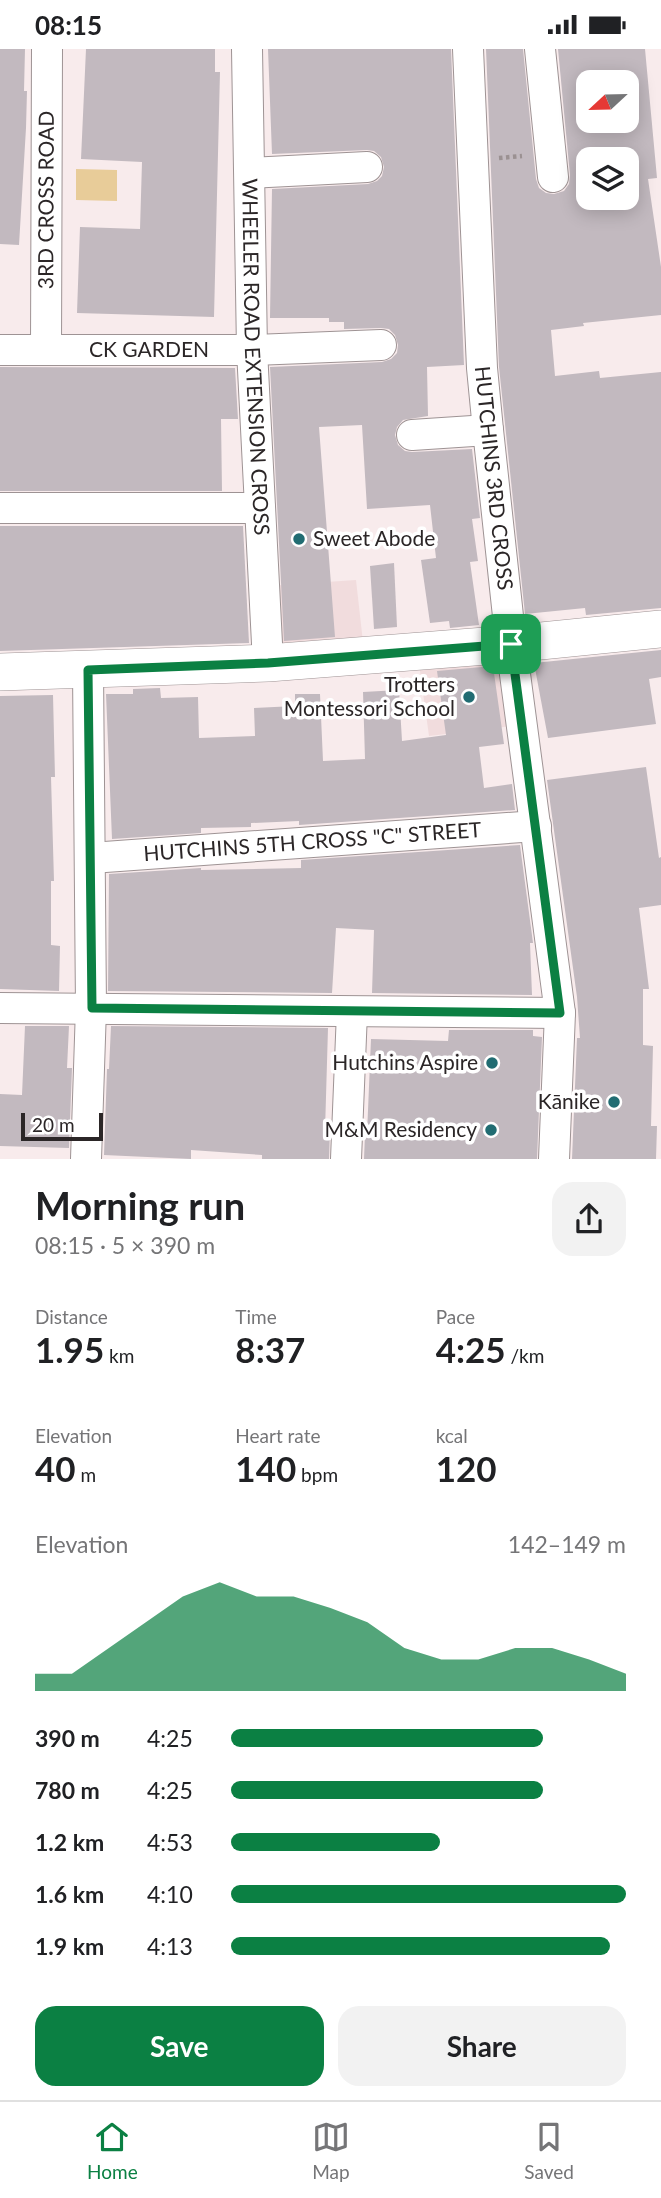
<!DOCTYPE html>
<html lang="en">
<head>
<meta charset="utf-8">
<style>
  body { margin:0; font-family:Lato,sans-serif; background:#f2f2f2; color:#202124; height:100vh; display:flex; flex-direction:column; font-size:26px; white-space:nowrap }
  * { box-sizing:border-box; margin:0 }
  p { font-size:23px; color:#757577 }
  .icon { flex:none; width:38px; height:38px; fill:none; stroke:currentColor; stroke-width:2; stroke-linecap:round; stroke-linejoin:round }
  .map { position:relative; height:1110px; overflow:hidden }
  .sheet { display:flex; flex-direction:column; background:#fff; flex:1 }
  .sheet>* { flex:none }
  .needle { width:46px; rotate:248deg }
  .tools { position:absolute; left:576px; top:21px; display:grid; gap:14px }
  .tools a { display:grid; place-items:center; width:63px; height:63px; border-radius:14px; background:#fff; box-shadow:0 4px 18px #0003; font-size:35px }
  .scale { position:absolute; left:21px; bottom:18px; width:82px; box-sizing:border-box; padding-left:7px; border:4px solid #2b2627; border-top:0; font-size:19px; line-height:24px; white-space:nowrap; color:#2b2627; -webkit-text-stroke:5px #fff; paint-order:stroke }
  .pin { position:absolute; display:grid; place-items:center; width:60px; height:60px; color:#fff; margin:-30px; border-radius:14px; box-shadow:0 4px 10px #0006 }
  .round { display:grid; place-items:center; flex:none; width:74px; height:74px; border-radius:21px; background:#f2f2f2 }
  .summary { display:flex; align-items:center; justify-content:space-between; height:119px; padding:0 35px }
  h1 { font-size:38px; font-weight:700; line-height:52px }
  .stats { display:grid; grid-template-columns:repeat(3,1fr); gap:10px; height:119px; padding:7px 35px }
  .stats div { display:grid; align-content:center }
  .stats b { font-size:35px; font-weight:700 }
  .stats small { font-size:19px; font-weight:400 }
  .stats p { font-size:19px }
  .chart { height:196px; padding:14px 35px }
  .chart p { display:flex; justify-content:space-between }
  .chart svg { width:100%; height:126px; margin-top:7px; fill:#0b8043; opacity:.7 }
  .primary-button { display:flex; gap:14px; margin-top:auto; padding:14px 35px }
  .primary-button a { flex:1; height:80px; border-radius:21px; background:#0b8043; color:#fff; font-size:28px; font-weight:700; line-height:80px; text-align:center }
  .primary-button a+a { background:#f2f2f2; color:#202124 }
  ul { padding:0 35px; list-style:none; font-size:23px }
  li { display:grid; grid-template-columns:112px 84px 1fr; align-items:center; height:52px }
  li i { height:18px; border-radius:9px; background:#0b8043 }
  .status { display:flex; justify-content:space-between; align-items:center; height:49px; padding:0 35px; background:#fff; direction:ltr }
  .status svg { height:19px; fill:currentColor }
  .tab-bar { display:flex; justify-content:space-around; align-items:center; height:98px; border-top:2px solid #e0e0e0; background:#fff; font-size:19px; color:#757577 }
  .tab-bar a { display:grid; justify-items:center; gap:4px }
  .tab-bar .active { color:#0b8043 }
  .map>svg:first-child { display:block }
  .built { fill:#f1dcdd }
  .green { fill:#e8cc99 }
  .building { fill:#c2b9bf; fill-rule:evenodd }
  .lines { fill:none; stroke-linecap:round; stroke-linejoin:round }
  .minor-casing { stroke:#9e9394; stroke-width:32 }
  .tertiary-casing { stroke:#9e9394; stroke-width:38 }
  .path { stroke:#9b9192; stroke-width:4.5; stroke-dasharray:3.5 3.5; stroke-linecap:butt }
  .minor { stroke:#fff; stroke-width:30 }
  .tertiary { stroke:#fff; stroke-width:37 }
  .route-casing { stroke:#fff; stroke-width:14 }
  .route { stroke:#0b8043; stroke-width:9 }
  .poi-dot { fill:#216c72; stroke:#fff; stroke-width:2.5 }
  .labels { text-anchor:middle; stroke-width:7; stroke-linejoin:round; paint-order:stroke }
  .street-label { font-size:21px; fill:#2b2627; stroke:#fff }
  .poi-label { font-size:21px; fill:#2b2627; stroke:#fff; text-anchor:end }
</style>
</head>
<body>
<div class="status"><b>08:15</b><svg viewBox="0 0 49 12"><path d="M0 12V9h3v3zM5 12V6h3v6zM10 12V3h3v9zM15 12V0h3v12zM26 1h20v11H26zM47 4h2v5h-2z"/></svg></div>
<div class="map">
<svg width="661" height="1110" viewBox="0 0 661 1110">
  <rect width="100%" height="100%" fill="#f8ebec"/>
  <g class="built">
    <path d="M356 531 363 593 271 603 267 537Z"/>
    <path d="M503 606 513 677 429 687 419 615Z"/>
  </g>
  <path class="green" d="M76 120 117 121V152L76 151Z"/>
  <g class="building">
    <path d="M0 0H25L24 42H27L26 79 19 196 0 195Z"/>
    <path d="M86 0H215V23H220L214 268 77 264 80 178 140 180 142 113 81 110Z"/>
    <path d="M268 0H451L464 316 427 318 428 367 403 371 397 378 395 386 398 396 405 402 412 403 472 400 480 469 472 470 478 512 470 513 479 576 450 579 449 572 430 574 421 511 436 509 430 456 367 460 362 376 319 378 335 588 284 592 270 318 382 313 391 310 397 304 398 296 395 286 389 280 381 279 344 280V273H329V269H270L272 140 368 135 377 132 382 127 384 118 381 108 374 102 367 101 272 105Z"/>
    <path d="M486 0H523L536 130 539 139 546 144 554 145 564 142 569 135 570 126 558 0H645L657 129 648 130 661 218V266L583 274 584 277 551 281 555 327 599 322 600 329 661 323V559L586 566 585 559 525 565 499 318ZM588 33H626V72H588ZM588 110H626V149H588Z"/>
    <path d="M0 318 235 319 238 370H221L222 442H0Z"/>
    <path d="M0 477H243L249 594 0 602Z"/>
    <path d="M394 514 397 578 374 580 370 517Z"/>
    <path d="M661 601V628L649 630 656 675 548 689 534 614Z"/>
    <path d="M493 617 504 695 479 698 484 739 512 735 515 761 299 776V772L251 774V778L201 779V784L112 790 106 645H133V640L160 639 161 649 198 648 199 689 255 687 254 659 295 657V645H320L323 712 365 710 363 643 399 641 402 692 446 686 437 622Z"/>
    <path d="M53 646 55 728H51L54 832H51V896L60 897 59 942 0 940V647Z"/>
    <path d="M646 718 659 809 661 808V856L639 859 649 940H643V996L653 997 651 1077H657L656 1110H572L577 989H580L577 948 547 731Z"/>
    <path d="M520 796 533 894H530L532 946 372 944 374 881 336 879 332 944 108 942 109 825 201 819V821L301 819V811Z"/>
    <path d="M25 977H69L67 1019H72L69 1099 0 1097V1045L22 1046Z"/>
    <path d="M111 977 328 979 325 1082H330L329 1110H262V1106L191 1101V1110L104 1106 107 1020H109Z"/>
    <path d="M449 981H533V987L542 988 537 1110H364L365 1085H367L371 990 448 992Z"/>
  </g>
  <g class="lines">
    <defs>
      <g id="minor">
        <path id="s1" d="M247 0 252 301 268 614"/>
        <path id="s2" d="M468 0 482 319 488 381 511 595 560 964 554 1110"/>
        <path d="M540 0 553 128"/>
        <path d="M250 124 367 118"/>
        <path id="s3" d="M0 301H252L381 296"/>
        <path id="s4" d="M46 301 47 0"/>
        <path d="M412 386 488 381"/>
        <path d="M0 459H260"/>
        <path id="s5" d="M91 809 536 777"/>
        <path d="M0 959 560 964"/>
        <path d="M86 1110 91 959 88 621"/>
        <path d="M346 1110 352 963"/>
      </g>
      <path id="tertiary" d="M0 623 268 614 511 595 661 580"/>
    </defs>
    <use href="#minor" class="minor-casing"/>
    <use href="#tertiary" class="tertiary-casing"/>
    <path class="path" d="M499 109 522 107"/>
    <use href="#minor" class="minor"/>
    <use href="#tertiary" class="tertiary"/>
  </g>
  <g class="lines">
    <defs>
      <path id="route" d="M511 595 560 964 92 959 88 621 268 614Z"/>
    </defs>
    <use href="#route" class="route-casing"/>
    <use href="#route" class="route"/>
  </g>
  <g class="poi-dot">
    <circle cx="299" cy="490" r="7"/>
    <circle cx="469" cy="648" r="7"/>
    <circle cx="492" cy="1014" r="7"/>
    <circle cx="614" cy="1053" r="7"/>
    <circle cx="491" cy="1081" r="7"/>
  </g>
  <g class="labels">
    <g class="street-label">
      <text dy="7" stroke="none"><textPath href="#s4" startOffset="150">3RD CROSS ROAD</textPath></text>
      <text dy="7" stroke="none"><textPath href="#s3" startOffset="149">CK GARDEN</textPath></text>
      <text dy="7" stroke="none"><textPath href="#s1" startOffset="308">WHEELER ROAD EXTENSION CROSS</textPath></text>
      <text dy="7" stroke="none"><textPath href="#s2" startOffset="430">HUTCHINS 3RD CROSS</textPath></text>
      <text dy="7" stroke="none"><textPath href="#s5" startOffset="222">HUTCHINS 5TH CROSS "C" STREET</textPath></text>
    </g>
    <g class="poi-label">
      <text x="313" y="497" text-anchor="start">Sweet Abode</text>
      <text x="455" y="643">Trotters<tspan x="455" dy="24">Montessori School</tspan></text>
      <text x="478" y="1021">Hutchins Aspire</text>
      <text x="600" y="1060">Kānike</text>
      <text x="477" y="1088">M&amp;M Residency</text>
    </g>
  </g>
</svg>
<div class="tools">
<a><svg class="needle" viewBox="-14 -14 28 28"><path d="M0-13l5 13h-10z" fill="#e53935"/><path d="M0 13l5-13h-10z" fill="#757577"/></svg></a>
<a><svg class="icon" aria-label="layers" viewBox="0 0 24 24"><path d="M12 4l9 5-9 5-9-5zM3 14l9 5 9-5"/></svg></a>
</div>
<div class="scale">20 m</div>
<div class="pin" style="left:511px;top:595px;background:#1e9e55"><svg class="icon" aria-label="arrive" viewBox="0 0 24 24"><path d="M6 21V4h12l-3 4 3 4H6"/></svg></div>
</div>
<section class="sheet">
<div class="summary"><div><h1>Morning run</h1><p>08:15 · 5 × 390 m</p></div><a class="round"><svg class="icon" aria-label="share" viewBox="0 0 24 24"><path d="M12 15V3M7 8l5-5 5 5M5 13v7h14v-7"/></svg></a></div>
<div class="stats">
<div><p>Distance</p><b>1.95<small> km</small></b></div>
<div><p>Time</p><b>8:37</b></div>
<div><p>Pace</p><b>4:25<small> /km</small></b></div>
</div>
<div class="stats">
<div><p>Elevation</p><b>40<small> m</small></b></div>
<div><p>Heart rate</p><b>140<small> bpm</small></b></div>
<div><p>kcal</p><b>120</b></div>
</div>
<div class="chart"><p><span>Elevation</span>142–149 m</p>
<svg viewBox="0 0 160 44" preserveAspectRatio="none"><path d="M0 44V38L10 38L20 29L30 20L40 11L50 6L60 11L70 11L80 15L90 20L100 29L110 33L120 33L130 29L140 29L150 33L160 38V44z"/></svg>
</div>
<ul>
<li><b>390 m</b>4:25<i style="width:79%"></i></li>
<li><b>780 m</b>4:25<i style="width:79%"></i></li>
<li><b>1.2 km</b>4:53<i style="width:53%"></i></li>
<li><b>1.6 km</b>4:10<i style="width:100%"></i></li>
<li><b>1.9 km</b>4:13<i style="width:96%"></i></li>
</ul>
<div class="primary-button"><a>Save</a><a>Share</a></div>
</section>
<nav class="tab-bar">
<a class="active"><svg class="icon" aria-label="home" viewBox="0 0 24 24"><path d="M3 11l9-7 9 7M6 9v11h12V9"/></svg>Home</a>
<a><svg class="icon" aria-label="map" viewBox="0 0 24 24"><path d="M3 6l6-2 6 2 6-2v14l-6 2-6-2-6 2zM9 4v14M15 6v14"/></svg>Map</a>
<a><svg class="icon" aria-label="saved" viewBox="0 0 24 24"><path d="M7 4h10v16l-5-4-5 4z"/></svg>Saved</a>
</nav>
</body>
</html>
